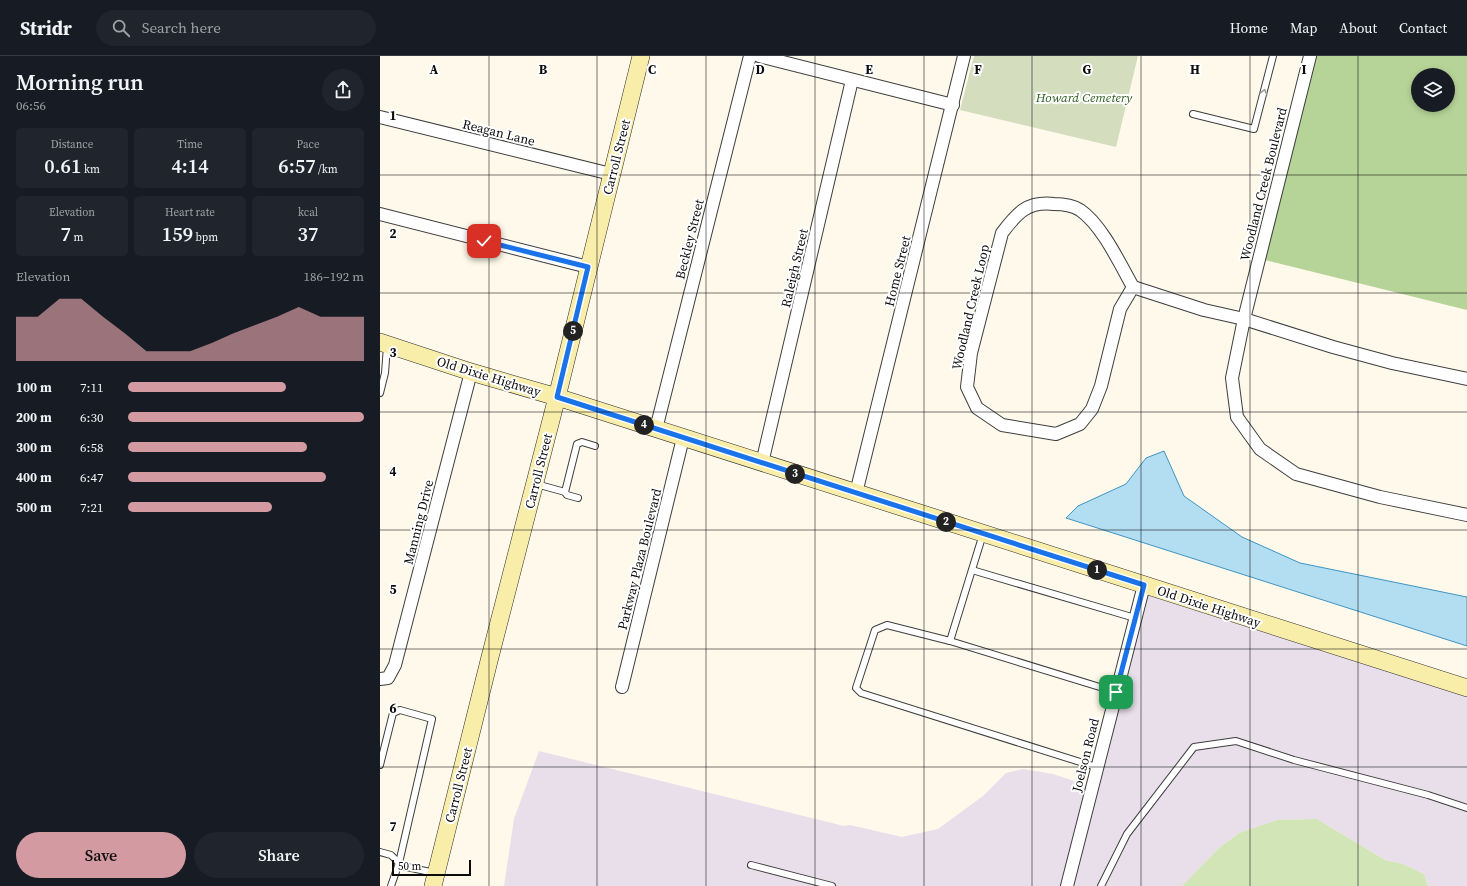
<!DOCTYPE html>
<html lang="en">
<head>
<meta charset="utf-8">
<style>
  body { margin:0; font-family:"Source Serif 4",serif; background:#20242c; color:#f1f3f6; height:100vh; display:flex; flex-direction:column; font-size:15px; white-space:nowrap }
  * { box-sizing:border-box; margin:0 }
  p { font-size:13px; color:#9ea1a6 }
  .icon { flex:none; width:22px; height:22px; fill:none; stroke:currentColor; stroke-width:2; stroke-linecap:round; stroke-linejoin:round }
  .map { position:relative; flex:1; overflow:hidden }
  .drawer { display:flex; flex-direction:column; background:#171b24; width:380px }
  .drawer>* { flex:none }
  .buttons { position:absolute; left:1031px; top:12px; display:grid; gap:8px }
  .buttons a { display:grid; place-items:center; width:44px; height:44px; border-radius:50%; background:#171b24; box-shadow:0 2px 6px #0003; font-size:20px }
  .scale { position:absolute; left:12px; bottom:10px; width:79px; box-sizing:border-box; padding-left:4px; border:2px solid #0b0b0b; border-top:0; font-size:11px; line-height:14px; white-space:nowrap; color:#0b0b0b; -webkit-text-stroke:3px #fff; paint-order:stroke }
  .pin { position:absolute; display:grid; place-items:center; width:34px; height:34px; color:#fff; margin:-17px; border-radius:8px; box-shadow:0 2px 6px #0006 }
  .km { position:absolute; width:20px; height:20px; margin:-10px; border-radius:50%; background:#222; color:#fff; font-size:11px; line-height:20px; text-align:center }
  .round { display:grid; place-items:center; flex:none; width:42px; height:42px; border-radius:21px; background:#20242c }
  .overview { display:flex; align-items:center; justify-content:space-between; height:68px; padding:0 16px }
  h1 { font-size:22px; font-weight:600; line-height:30px }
  .figures { display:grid; grid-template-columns:repeat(3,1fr); gap:6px; height:68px; padding:4px 16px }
  .figures div { display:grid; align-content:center; border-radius:6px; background:#20242c; text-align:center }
  .figures b { font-size:20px; font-weight:600 }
  .figures small { font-size:11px; font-weight:400 }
  .figures p { font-size:11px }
  .chart { height:112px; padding:8px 16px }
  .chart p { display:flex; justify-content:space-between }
  .chart svg { width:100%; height:72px; margin-top:4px; fill:#d49aa1; opacity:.7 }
  .action { display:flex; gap:8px; margin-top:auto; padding:8px 16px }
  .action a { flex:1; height:46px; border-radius:24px; background:#d49aa1; color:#111; font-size:16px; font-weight:600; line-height:46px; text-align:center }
  .action a+a { background:#20242c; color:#f1f3f6 }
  ul { padding:0 16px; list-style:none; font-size:13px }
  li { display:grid; grid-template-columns:64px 48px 1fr; align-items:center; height:30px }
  li i { height:10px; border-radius:5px; background:#d49aa1 }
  header { display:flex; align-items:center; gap:24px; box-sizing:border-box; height:56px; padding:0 20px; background:#171b24; border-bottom:1px solid #363941 }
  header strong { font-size:19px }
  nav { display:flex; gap:22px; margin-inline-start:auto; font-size:14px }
  .search { width:280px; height:36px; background:#20242c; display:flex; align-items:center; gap:10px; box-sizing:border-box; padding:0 14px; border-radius:22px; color:#9ea1a6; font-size:15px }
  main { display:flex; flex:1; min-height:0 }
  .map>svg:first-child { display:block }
  .industrial { fill:#e8dfea }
  .green { fill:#d1e5b7 }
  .forest { fill:#b6d497; fill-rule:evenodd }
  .cemetery { fill:#d4ddbe }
  .water { fill:#b3ddf1; stroke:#3f94c3 }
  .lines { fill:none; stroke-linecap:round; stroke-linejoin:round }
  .lane-casing { stroke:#3e3e3e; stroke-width:8 }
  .street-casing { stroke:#3e3e3e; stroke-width:14 }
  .secondary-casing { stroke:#2d2d2d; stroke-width:18 }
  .lane { stroke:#fff; stroke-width:6 }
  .street { stroke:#fff; stroke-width:12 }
  .secondary { stroke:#f9edaa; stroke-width:17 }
  .oneway { stroke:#9d9d9d }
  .route-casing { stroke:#fff; stroke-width:8 }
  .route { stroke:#1a73e8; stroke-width:5 }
  .grid { fill:none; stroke:#0b0b0b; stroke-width:1; stroke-opacity:0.55 }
  .labels { text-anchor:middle; stroke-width:4; stroke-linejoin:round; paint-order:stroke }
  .park-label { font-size:13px; font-style:italic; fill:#305d21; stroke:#fff }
  .street-label { font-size:13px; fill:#0b0b0b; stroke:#fff }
  .grid-label { font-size:13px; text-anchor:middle; font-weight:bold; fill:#0b0b0b; stroke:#fff; stroke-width:4; stroke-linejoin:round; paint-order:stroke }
</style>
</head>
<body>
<header>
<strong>Stridr</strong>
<div class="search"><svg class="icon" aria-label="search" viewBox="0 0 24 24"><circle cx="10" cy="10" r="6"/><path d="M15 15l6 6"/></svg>Search here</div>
<nav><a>Home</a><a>Map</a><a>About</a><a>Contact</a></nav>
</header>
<main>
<section class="drawer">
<div class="overview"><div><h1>Morning run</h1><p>06:56</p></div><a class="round"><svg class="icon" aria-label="share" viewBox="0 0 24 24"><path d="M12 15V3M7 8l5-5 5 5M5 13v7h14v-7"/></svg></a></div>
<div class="figures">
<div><p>Distance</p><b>0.61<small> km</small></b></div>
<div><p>Time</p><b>4:14</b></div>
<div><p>Pace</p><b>6:57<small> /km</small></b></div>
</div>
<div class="figures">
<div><p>Elevation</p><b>7<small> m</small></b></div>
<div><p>Heart rate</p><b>159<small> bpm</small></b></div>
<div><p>kcal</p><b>37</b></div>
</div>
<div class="chart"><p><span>Elevation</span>186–192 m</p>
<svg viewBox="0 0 160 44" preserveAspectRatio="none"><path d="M0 44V17L10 17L20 6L30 6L40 17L50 27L60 38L70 38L80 38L90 33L100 27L110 22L120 17L130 11L140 17L150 17L160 17V44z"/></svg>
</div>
<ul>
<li><b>100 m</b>7:11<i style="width:67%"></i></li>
<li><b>200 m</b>6:30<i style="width:100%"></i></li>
<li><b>300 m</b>6:58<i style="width:76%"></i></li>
<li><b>400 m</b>6:47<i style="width:84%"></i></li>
<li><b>500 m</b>7:21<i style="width:61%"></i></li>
</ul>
<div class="action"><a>Save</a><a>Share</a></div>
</section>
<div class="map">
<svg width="1087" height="830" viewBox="0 0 1087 830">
  <rect width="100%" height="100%" fill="#fef9ea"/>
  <g class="industrial">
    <path d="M767 539 1087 641V830H1048L1044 818 1023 808 1005 804 937 763 897 764 859 777 839 792 802 830H693L717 733H719Z"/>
    <path d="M159 695 464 770 470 769 522 781 558 773 603 740 626 717 643 713 673 718 706 729 681 830H124L134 763Z"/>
  </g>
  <path class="green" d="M937 763 1005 804 1023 808 1044 818 1048 830H802L839 792 859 777 897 764Z"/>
  <path class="forest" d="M936 0H1087V254L885 204ZM1038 19H1068V49H1038Z"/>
  <path class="cemetery" d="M594 0H758L736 91 580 54Z"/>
  <path class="water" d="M784 395 804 440 862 481 920 507 1087 541V590L686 462 698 450 746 428 766 402Z"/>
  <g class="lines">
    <defs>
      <g id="lane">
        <path d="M813 58 874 73 893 0"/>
        <path d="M0 337 5 317 7 290"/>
        <path d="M156 428 185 436"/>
        <path d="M198 442 187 439 185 436 197 388 202 386 215 390"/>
        <path d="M592 514 755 562"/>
        <path d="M570 585 603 478"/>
        <path d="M0 709 13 657 20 654 52 663 19 807 11 830"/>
        <path d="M716 711 481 637 476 632 495 574 507 569 570 585 736 636"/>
        <path d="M0 796 11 799 22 810 55 817"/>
        <path d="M371 809 452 830"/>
        <path d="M721 830 747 778 814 691 856 685 914 704 1048 739 1087 752"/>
      </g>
      <g id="street">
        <path d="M379 0 573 49"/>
        <path d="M930 0 864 263 852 322 857 361 880 393 916 418 1000 441 1087 459"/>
        <path d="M0 61 231 118"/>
        <path d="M0 158 208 211"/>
        <path d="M753 231 740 253 721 330 712 353 700 368 676 378 622 369 597 352 587 331 591 297 622 177C637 157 647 145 674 148 682 148 692 149 700 154 722 169 740 208 753 231L824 254 864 263 953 291 1012 307 1087 323"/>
        <path d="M276 373 370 0"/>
        <path d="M382 407 472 24"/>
        <path d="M476 437 584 0"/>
        <path d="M0 623 8 622 15 609 91 316"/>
        <path d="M242 631 303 382"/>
        <path d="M687 830 764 529"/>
      </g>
      <g id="secondary">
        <path d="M0 286 91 316 177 341 1087 632"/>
        <path d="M53 830 110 601 177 341 261 0"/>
      </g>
    </defs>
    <use href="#lane" class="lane-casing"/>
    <use href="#street" class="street-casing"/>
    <use href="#secondary" class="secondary-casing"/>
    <use href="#lane" class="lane"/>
    <use href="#street" class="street"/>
    <use href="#secondary" class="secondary"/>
  </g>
  <defs><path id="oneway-chevron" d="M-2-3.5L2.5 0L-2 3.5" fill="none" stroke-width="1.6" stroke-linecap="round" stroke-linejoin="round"/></defs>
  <use class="oneway" href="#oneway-chevron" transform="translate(884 36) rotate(-76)"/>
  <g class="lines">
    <defs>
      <path id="route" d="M104 185 208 211 177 341 764 529 736 636"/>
    </defs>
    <use href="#route" class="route-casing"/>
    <use href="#route" class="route"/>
  </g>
  <path class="grid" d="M109 0V830M217 0V830M326 0V830M435 0V830M544 0V830M652 0V830M761 0V830M870 0V830M978 0V830M0 119H1087M0 237H1087M0 356H1087M0 474H1087M0 593H1087M0 711H1087"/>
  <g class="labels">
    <g class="park-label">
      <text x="704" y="46">Howard Cemetery</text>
    </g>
    <g class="street-label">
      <text transform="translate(119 76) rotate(14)" y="5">Reagan Lane</text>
      <text transform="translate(236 101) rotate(-76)" y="5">Carroll Street</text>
      <text transform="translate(883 128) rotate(-76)" y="5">Woodland Creek Boulevard</text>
      <text transform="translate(309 183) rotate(-76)" y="5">Beckley Street</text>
      <text transform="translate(414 212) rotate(-77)" y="5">Raleigh Street</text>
      <text transform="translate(517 215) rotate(-76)" y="5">Home Street</text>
      <text transform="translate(590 251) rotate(-77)" y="5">Woodland Creek Loop</text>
      <text transform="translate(109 320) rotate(17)" y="5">Old Dixie Highway</text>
      <text transform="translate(158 415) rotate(-76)" y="5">Carroll Street</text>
      <text transform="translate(38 466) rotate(-76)" y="5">Manning Drive</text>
      <text transform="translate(259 503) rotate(-76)" y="5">Parkway Plaza Boulevard</text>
      <text transform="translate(829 550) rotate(18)" y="5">Old Dixie Highway</text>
      <text transform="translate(705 699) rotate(-76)" y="5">Joelson Road</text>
      <text transform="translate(78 729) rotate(-76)" y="5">Carroll Street</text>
    </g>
  </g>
  <g class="grid-label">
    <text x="54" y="18">A</text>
    <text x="163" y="18">B</text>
    <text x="272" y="18">C</text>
    <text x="380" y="18">D</text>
    <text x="489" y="18">E</text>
    <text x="598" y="18">F</text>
    <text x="707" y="18">G</text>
    <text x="815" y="18">H</text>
    <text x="924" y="18">I</text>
    <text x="13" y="64">1</text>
    <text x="13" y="182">2</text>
    <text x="13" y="301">3</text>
    <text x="13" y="420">4</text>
    <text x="13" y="538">5</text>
    <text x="13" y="657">6</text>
    <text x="13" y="775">7</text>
  </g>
</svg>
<div class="buttons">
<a><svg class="icon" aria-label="layers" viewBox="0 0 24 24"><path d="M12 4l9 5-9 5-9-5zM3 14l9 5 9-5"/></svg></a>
</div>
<div class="scale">50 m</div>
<div class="pin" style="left:736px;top:636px;background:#1e9e55"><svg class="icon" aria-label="arrive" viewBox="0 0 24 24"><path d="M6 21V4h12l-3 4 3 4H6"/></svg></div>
<div class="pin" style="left:104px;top:185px;background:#d93025"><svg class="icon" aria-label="check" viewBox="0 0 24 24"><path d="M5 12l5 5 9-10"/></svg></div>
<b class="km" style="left:717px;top:514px">1</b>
<b class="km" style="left:566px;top:466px">2</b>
<b class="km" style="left:415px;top:418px">3</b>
<b class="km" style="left:264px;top:369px">4</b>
<b class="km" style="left:193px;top:275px">5</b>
</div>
</main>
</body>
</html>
